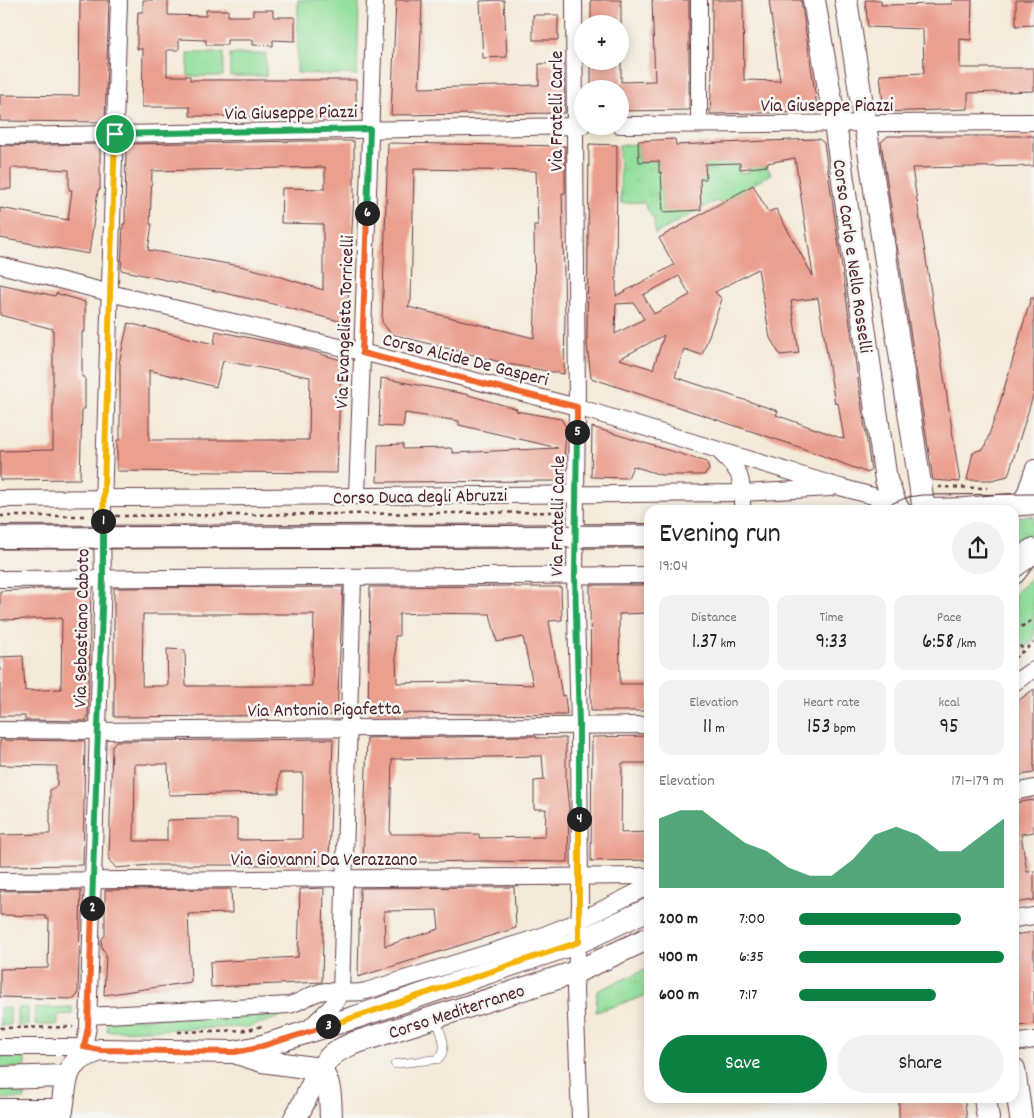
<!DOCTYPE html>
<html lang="en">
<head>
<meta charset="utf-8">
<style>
  body { margin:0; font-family:Dekko,sans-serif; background:#f2f2f2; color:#222; height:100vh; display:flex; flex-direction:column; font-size:19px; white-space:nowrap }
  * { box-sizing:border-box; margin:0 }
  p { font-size:16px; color:#767676 }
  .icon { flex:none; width:28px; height:28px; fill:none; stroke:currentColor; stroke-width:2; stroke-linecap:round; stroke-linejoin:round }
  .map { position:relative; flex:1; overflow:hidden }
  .details { position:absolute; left:644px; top:505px; width:375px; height:598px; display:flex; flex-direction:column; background:#fff; border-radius:15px; box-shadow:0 2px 12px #0003 }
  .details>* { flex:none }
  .controls { position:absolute; left:574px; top:15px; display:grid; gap:10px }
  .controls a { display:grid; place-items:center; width:55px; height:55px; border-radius:50%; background:#fff; box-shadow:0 2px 12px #0003; font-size:25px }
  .pin { position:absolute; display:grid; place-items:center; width:42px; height:42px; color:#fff; margin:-21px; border:2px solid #fff; border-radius:50%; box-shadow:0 1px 5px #0007 }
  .km { position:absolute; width:25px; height:25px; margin:-12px; border-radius:50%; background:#222; color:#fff; font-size:14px; line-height:25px; text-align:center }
  .round { display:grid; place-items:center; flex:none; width:52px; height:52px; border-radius:26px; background:#f2f2f2 }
  .summary { display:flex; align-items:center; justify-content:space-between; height:85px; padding:0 15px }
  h1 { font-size:28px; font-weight:600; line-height:38px }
  .figures { display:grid; grid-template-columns:repeat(3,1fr); gap:8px; height:85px; padding:5px 15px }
  .figures div { display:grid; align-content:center; border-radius:12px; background:#f2f2f2; text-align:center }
  .figures b { font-size:21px; font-weight:600 }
  .figures small { font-size:14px; font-weight:400 }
  .figures p { font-size:14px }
  .chart { height:140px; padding:10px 15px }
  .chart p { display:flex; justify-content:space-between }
  .chart svg { width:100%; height:90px; margin-top:5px; fill:#0b8043; opacity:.7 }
  .cta { display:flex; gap:10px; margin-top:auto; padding:10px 15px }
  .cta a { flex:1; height:58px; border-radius:30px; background:#0b8043; color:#fff; font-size:20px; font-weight:600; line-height:58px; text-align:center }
  .cta a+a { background:#f2f2f2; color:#222 }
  ul { padding:0 15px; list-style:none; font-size:16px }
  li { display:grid; grid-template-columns:80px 60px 1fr; align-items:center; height:38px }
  li i { height:12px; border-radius:6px; background:#0b8043 }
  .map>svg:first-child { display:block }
  .grass { fill:url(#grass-tufts); stroke:#6e7f64 }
  .park { fill:#93df9c; stroke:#6e7f64 }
  .building { fill:#eb9f8e; fill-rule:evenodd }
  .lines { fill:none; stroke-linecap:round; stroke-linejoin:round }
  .lane-casing { stroke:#643d45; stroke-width:9 }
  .street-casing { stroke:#643d45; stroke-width:18 }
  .secondary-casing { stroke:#643d45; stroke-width:24 }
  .path { stroke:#643d45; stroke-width:2.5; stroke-dasharray:4 4; stroke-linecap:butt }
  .lane { stroke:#fff; stroke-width:8 }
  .street { stroke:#fff; stroke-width:16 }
  .secondary { stroke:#fff; stroke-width:22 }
  .tram { stroke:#4a1f2b; stroke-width:1 }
  .split-1-casing { stroke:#fff; stroke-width:10 }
  .split-2-casing { stroke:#fff; stroke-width:10 }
  .split-3-casing { stroke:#fff; stroke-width:10 }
  .split-4-casing { stroke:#fff; stroke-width:10 }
  .split-5-casing { stroke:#fff; stroke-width:10 }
  .split-6-casing { stroke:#fff; stroke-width:10 }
  .split-7-casing { stroke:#fff; stroke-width:10 }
  .split-1 { stroke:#f5b400; stroke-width:6 }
  .split-2 { stroke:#22a559; stroke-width:6 }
  .split-3 { stroke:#f0652b; stroke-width:6 }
  .split-4 { stroke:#f5b400; stroke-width:6 }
  .split-5 { stroke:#22a559; stroke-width:6 }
  .split-6 { stroke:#f0652b; stroke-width:6 }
  .split-7 { stroke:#22a559; stroke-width:6 }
  .labels { text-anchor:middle; stroke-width:5; stroke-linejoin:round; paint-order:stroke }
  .street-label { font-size:19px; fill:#4a1f2b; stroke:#f6f6f2 }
</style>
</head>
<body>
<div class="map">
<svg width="1034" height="1118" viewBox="0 0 1034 1118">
  <defs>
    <pattern id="grass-tufts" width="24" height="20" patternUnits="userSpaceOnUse" patternTransform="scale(1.25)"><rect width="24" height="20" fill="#93df9c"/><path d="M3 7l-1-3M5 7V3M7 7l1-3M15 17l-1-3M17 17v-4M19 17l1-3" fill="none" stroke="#80bf87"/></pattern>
  </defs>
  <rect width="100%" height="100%" fill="#f6f6f2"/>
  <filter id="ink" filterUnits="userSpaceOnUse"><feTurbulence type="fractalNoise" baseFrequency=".02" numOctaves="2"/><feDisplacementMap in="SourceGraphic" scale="10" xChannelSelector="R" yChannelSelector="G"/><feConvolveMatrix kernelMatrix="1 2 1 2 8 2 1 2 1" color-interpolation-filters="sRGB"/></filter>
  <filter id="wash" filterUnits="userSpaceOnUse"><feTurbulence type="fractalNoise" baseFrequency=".0096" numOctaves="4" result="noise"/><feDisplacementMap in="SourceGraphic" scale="20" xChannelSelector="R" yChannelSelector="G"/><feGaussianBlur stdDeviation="1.12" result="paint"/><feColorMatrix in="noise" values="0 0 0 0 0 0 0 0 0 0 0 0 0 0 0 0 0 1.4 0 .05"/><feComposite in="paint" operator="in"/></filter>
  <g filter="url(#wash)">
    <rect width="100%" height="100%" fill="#f4ead9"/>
    <g class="grass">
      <path d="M737 143 738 173 749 172V157L759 156V167H767L771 174 720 204 718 200 655 234 654 220 643 202 621 203 619 145 638 144 639 162 659 161V172H677L675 185 662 186 663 212 700 179H706L705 164Z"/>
      <path d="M1034 516V536L1014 550V517Z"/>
      <path d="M649 968V995L596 1012 597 991Z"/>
      <path d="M72 1007V1014L58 1015V1025H35V1008Z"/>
      <rect x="0" y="1008" width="10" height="17"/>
      <path d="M17 1008H28V1025L17 1026Z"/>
      <path d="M296 1008C282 1018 265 1022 248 1027L107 1031V1021Z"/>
      <path d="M0 1053H25V1067L0 1068Z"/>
      <path d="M0 1089H26L25 1099H0Z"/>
    </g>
    <g class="park">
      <path d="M298 0H359L357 75 297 73Z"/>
      <rect x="188" y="53" width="35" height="23"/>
      <rect x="230" y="54" width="36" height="22"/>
      <path d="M1034 575V641L1014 655V594Z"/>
    </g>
    <g id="blocks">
      <g class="building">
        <path d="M80 0H109L105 122 0 121V95L79 96Z"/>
        <path d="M143 0H168V15L206 16V10H228V16H253V10H273V17H295V41L273 40V46L253 45V40H227V45H206V40L179 39V50H167V76H190V80H356V117L190 116V107H142L143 49H137V34L138 12H143Z"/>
        <path d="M396 0H422L419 88 539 85V64L564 63 565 113 391 115Z"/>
        <path d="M504 0 507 57 483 58 480 1Z"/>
        <rect x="591" y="0" width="30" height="24"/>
        <path d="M652 0H689V110L620 111V89H591V61H621V82L655 81Z"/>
        <path d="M712 0H743L744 80 780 81 769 0H801L817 106 812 112 710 114 712 74Z"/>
        <path d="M865 0H881V5L952 4V0H972L971 40 960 39V68H1034V91L968 93V109L884 112 880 75 924 73 923 29 868 27Z"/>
        <path d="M1016 0H1034V25L1016 26Z"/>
        <rect x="533" y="15" width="25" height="25"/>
        <path d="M888 136H1034V166L912 168 960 482 933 480 881 142Z"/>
        <path d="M675 139 676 145 815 139H819L824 143 871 470 868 473 799 447 591 378 587 345 589 144 617 145 616 296 674 265 659 238 753 185 768 212 776 209 813 276 795 158 767 163V166L740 169V163L705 164 706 179H700L701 210 663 212 661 172 659 173V161L639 162 638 141ZM758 269 770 338 780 355 799 353 791 301 818 298 835 404 838 403 844 439 776 415 778 411 675 377 684 349 702 355 722 299 715 292ZM679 276 690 295 654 314 643 295ZM634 303 644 319 615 334 616 304ZM664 335 653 369 619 359Z"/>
        <path d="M306 141H354V194L347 317 339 321 265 302 121 270 123 224H125L126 144ZM325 167V189L282 188 281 223 323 224V290L272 274 240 266 148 250 152 224H150L152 171Z"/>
        <path d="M388 143 565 146V193H562L565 315 564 374 508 364 391 334 382 322ZM414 169 536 171 538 225H534L535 315 534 338 408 307 411 300Z"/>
        <path d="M98 144 100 147V190H98L89 254 0 238V208L68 220 72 190H69V170L34 168H11V189H0V146Z"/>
        <path d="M0 284 55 296 56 293 85 302V332H82V377H85V409H82L80 479 0 480V451L53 450V329L0 315Z"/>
        <path d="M1031 298H1034V393L1012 463 1008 476 992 480H967L973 452 984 449 999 406Z"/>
        <path d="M128 323 214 344 216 331 304 349 341 360 337 473 117 471V440H120V363H119ZM223 361 310 377 309 440H149V370L216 387Z"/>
        <path d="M381 378 465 394 517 409 516 411 561 419 566 427 563 479 560 481 377 482 378 445 403 444V449L451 448 453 453 558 448 459 425V421L405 413 403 427 379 426Z"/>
        <path d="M592 427 707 462 709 470 704 475H661L633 466 628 478 591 477Z"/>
        <path d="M590 585H649V613L619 614 620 684H649V711H591Z"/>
        <path d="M514 586V587H561L562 620 549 621 562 696 565 695 567 715 396 713V715H368L370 587ZM421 613 490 614 497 642 523 637 533 685 459 682 397 683 395 636H399V614Z"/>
        <path d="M343 587 337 715 114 717V588ZM143 614H314L312 686H186L185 650 167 649 168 686H142Z"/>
        <path d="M91 588 88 718 86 719V721L25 720V716H0V657L23 656 25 691 61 689 62 618 0 620V591L37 589Z"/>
        <path d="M1034 689V773L1014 776V704Z"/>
        <path d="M536 736V738H566V781L569 808 568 862 479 861 363 863 367 738ZM542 756 544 780 534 781V809H546L545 837 479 838V834H390L392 759Z"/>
        <path d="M649 736V763H622L621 833 649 832V860L591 861 592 737Z"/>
        <path d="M333 739 329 861 325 865H150L116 868 109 860 112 746 116 741ZM135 764H168L169 795 279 793V773H303L302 839 237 840V819H209L167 820V841H134Z"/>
        <path d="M0 740 85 741 83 865 0 866V835L50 834V790L57 786V766L0 765Z"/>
        <path d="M1034 800V832L1021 834 1027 872 1034 871V900L1014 903V803Z"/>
        <path d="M514 887 516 928 358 977 360 888ZM437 910 439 929 385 946 384 911Z"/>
        <path d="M324 888 322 982 211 987 210 962 298 957 300 889Z"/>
        <path d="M231 889 232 913 188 914 191 982 104 995 106 954 102 948 101 940 105 935V890Z"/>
        <path d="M81 890 78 994 74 999 0 997V969L48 968 49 919H46V916L0 915V891Z"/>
        <path d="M1034 932V1024L1019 1026 1014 988V935Z"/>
        <path d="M899 1098H964L967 1118H899Z"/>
      </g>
    </g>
  </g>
  <g filter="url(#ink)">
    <use href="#blocks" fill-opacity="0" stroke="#643d45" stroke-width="1"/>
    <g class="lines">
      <defs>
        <path id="lane" d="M395 1064 438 1059C450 1048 440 1032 436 1019"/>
        <g id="street">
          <path d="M574 0 577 407 575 576 579 725 580 905 575 990 580 1118"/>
          <path d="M699 124V0"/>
          <path d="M620 125 1034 122"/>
          <path d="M0 136 582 126"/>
          <path d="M0 265 122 296 378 356 577 407 840 487 873 496 902 509"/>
          <path d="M718 450C743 474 742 476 742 510"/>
          <path d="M357 496 375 0"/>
          <path d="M0 499 742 493 830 488"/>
          <path d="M1018 504 1025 494 1034 468"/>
          <path d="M0 579 649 575"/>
          <path d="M1014 683 1034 669"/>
          <path d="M0 730 98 731 649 725"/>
          <path d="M1014 792 1034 788"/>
          <path d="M0 881 649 876"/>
          <path d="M1014 919 1034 916"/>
          <path d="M341 994 353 578"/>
          <path d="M88 1016 289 1005C302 1002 312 992 326 991 341 991 351 995 366 991L536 938 579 921 649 886"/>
          <path d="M305 1032 334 1004 341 994"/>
          <path d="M1014 1043 1034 1040"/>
          <path d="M0 1047H84L93 1049"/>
          <path d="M79 1059 84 1047 88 1027 103 579 102 537 119 0"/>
        </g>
        <g id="secondary">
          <path d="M814 0 835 124 886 480 898 510"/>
          <path d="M846 0 924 510"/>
          <path d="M931 510 965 509 1034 503"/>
          <path d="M0 537 649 535"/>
          <path d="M1014 573 1032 550"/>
          <path d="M237 1053 262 1061 320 1069C332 1085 330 1100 331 1118"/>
          <path d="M1014 1069 1021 1118"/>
          <path d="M0 1078 66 1076"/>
          <path d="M985 1098 988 1118"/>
          <path d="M0 1110H62"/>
          <path d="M62 1110C67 1075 63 1063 100 1050L235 1052 259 1047 356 1017 579 942 649 909"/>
          <path d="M295 1118C308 1099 314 1073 330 1057 336 1050 346 1047 354 1043L576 972 649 938"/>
        </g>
      </defs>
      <use href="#lane" class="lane-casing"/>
      <use href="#street" class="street-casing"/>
      <use href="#secondary" class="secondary-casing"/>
      <g class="path">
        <path d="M938 487 987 488"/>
        <path d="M0 516H88"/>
        <path d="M116 516 561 512"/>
        <path d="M1014 631 1034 619"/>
        <path d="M1014 640 1024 650"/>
        <path d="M1014 658 1034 643"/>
        <path d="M0 1028 73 1027"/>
        <path d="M178 1032 248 1030 262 1026"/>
      </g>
      <use href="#lane" class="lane"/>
      <use href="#street" class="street"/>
      <use href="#secondary" class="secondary"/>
      <g class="tram">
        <path d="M876 510 908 497 922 495 1034 494"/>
        <path d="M0 527 649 525"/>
        <path d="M0 549 649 548"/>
        <path d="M1014 581 1034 566"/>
      </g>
    </g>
  </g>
  <g class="lines" filter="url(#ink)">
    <defs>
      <path id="split-1" d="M103 521 115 134"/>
      <path id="split-2" d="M92 908 103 579V521"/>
      <path id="split-3" d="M92 908 88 1027 84 1047 100 1050 235 1052 259 1047 328 1026"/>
      <path id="split-4" d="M328 1026 579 942V819"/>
      <path id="split-5" d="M577 432 575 576 579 725V819"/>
      <path id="split-6" d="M367 213 362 353 577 407V432"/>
      <path id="split-7" d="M115 134 370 129 367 213"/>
    </defs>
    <use href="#split-1" class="split-1-casing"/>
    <use href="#split-2" class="split-2-casing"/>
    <use href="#split-3" class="split-3-casing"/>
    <use href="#split-4" class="split-4-casing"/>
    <use href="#split-5" class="split-5-casing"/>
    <use href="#split-6" class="split-6-casing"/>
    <use href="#split-7" class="split-7-casing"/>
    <use href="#split-1" class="split-1"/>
    <use href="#split-2" class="split-2"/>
    <use href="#split-3" class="split-3"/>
    <use href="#split-4" class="split-4"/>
    <use href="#split-5" class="split-5"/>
    <use href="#split-6" class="split-6"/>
    <use href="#split-7" class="split-7"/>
  </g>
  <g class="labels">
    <g class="street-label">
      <text x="827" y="111">Via Giuseppe Piazzi</text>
      <text transform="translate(291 111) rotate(-1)" y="7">Via Giuseppe Piazzi</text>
      <text transform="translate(555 111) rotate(-90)" y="7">Via Fratelli Carle</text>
      <text transform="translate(854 256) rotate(82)" y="7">Corso Carlo e Nello Rosselli</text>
      <text transform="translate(343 322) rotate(-88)" y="7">Via Evangelista Torricelli</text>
      <text transform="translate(466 358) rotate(14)" y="7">Corso Alcide De Gasperi</text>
      <text transform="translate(420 495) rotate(-1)" y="7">Corso Duca degli Abruzzi</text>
      <text transform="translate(556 516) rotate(-89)" y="7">Via Fratelli Carle</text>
      <text transform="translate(80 628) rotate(-89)" y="7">Via Sebastiano Caboto</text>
      <text transform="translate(324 708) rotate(-1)" y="7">Via Antonio Pigafetta</text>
      <text x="324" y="865">Via Giovanni Da Verazzano</text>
      <text transform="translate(456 1010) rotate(-18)" y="7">Corso Mediterraneo</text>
    </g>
  </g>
</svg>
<div class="controls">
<a>+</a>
<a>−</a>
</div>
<div class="pin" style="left:115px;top:134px;background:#1e9e55"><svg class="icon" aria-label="arrive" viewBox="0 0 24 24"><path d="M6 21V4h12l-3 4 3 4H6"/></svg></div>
<b class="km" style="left:103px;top:521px">1</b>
<b class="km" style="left:92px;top:908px">2</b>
<b class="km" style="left:328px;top:1026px">3</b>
<b class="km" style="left:579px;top:819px">4</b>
<b class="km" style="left:577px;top:432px">5</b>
<b class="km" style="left:367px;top:213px">6</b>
<section class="details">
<div class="summary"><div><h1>Evening run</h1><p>19:04</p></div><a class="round"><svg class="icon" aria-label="share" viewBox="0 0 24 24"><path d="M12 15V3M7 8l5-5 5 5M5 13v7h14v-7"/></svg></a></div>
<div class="figures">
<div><p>Distance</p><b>1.37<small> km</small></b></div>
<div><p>Time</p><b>9:33</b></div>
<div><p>Pace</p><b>6:58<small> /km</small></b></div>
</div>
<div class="figures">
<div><p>Elevation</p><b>11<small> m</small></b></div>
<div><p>Heart rate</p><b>153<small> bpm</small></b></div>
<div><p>kcal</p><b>95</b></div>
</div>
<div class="chart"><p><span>Elevation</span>171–179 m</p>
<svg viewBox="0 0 160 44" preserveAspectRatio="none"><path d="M0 44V10L10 6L20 6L30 14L40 22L50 26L60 34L70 38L80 38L90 30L100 18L110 14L120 18L130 26L140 26L150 18L160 10V44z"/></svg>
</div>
<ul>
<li><b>200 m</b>7:00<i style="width:79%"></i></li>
<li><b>400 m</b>6:35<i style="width:100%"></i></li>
<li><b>600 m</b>7:17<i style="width:67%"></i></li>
</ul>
<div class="cta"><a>Save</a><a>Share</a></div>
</section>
</div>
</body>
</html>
